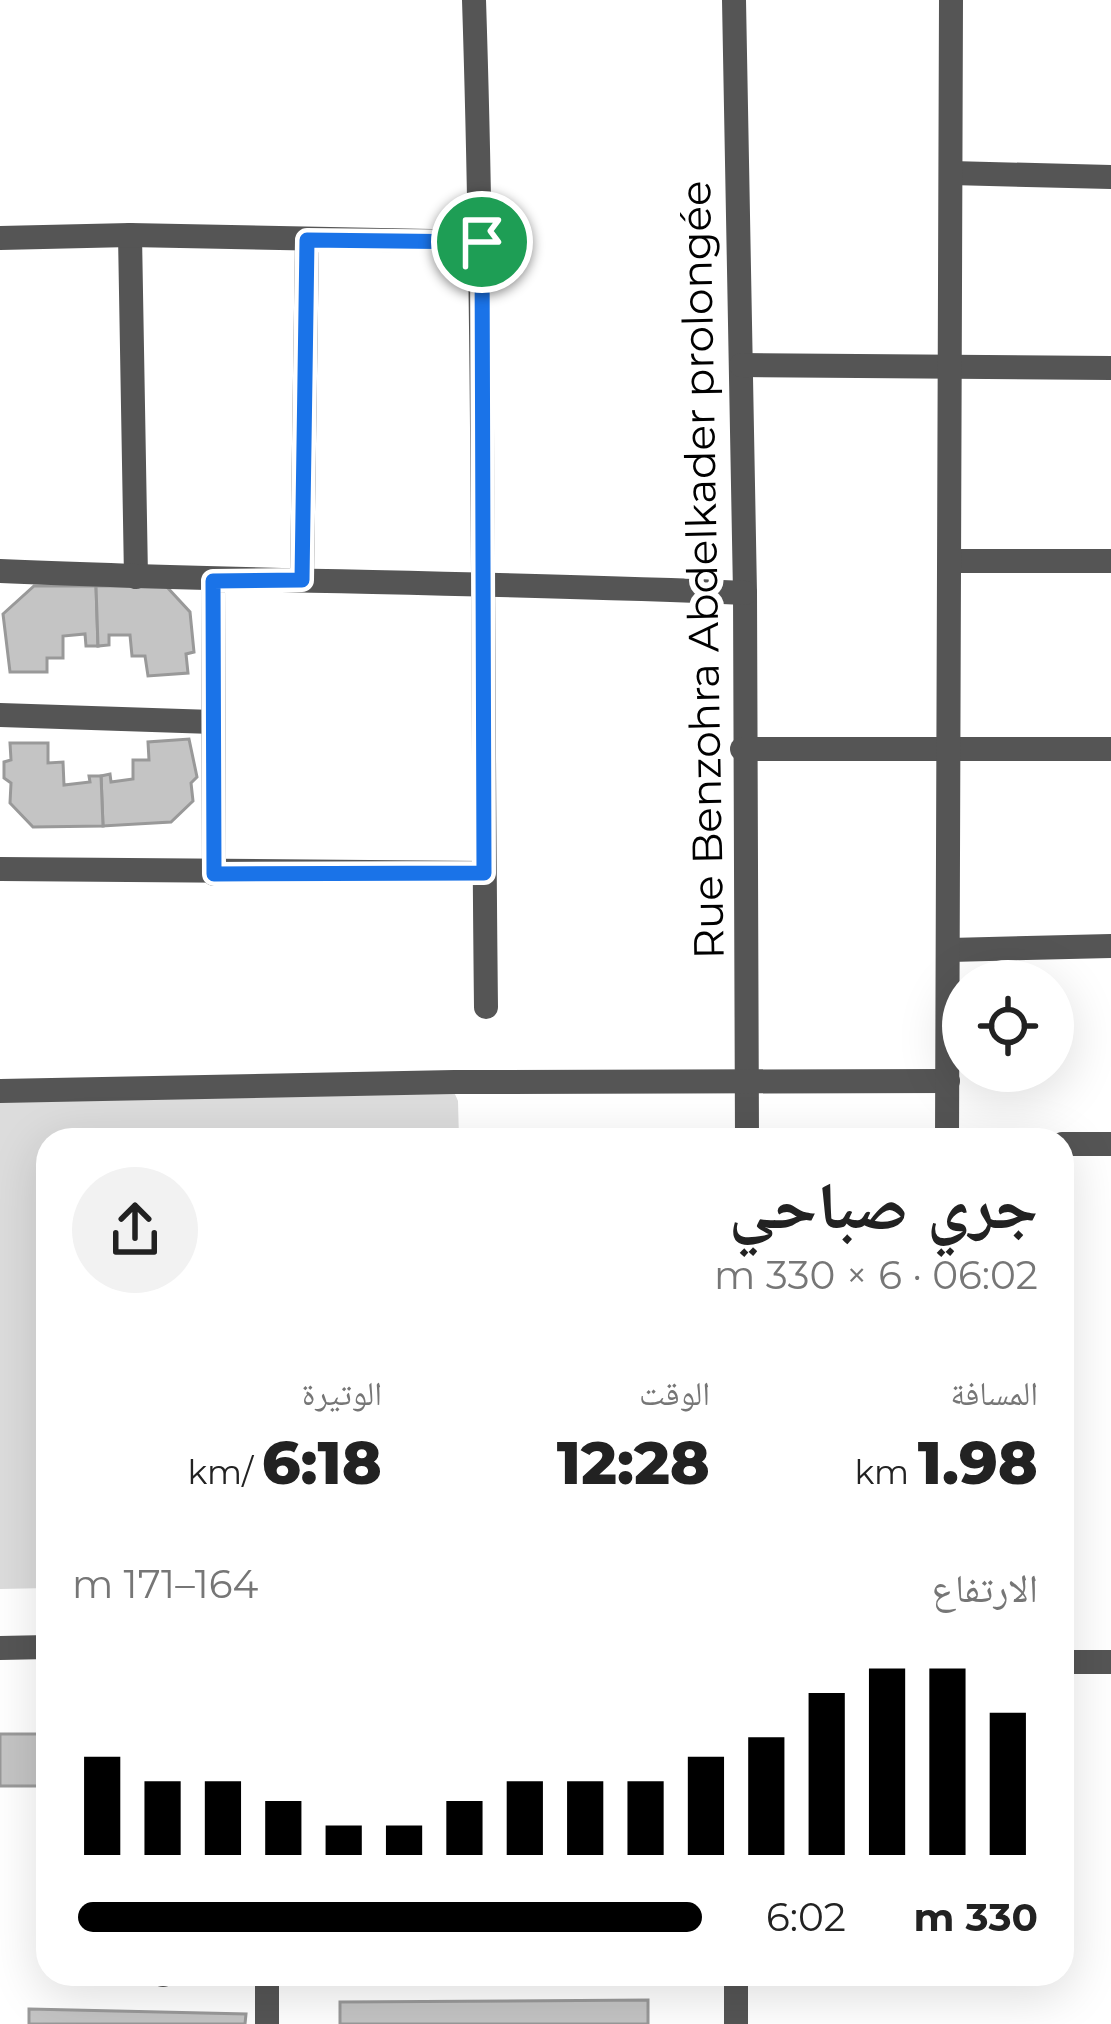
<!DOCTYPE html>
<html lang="ar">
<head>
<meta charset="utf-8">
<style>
  body { margin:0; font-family:Montserrat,"Noto Naskh Arabic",sans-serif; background:#f2f2f2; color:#222; direction:rtl; height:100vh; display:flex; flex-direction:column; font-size:45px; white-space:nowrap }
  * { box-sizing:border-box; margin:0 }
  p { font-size:39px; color:#767676 }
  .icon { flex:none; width:66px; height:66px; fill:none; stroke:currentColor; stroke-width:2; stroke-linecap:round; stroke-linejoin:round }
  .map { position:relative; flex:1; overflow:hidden; direction:ltr }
  .sheet { position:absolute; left:36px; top:1128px; width:1038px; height:858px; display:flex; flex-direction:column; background:#fff; border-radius:36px; box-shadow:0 12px 48px #0002; direction:rtl }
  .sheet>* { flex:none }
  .fabs { position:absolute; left:942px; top:960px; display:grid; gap:24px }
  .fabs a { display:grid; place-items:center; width:132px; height:132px; border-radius:50%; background:#fff; box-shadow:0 12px 48px #0002; font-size:60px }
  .pin { position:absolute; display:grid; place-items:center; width:102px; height:102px; color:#fff; margin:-51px; border:6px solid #fff; border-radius:50%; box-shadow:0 3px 12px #0007 }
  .round { display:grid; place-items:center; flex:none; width:126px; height:126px; border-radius:63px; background:#f2f2f2 }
  .overview { display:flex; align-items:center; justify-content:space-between; height:204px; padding:0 36px }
  h1 { font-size:66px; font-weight:800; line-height:90px }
  .metrics { display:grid; grid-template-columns:repeat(3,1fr); gap:18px; height:204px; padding:12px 36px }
  .metrics div { display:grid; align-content:center }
  .metrics b { font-size:60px; font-weight:800 }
  .metrics small { font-size:33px; font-weight:400 }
  .metrics p { font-size:33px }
  .chart { height:336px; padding:24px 36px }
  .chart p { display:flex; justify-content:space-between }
  .chart svg { width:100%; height:216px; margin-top:12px; stroke:#000; stroke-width:6 }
  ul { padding:0 36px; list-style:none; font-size:39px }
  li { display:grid; grid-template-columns:192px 144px 1fr; align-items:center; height:90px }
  li i { height:30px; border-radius:15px; background:#000 }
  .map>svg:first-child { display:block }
  .green { fill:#dcdcdc }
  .building { fill:#c4c4c4; stroke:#999; stroke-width:3 }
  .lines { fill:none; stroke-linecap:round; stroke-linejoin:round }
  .minor { stroke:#555; stroke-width:24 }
  .tertiary { stroke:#555; stroke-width:24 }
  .route-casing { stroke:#fff; stroke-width:24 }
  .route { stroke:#1a73e8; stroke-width:15 }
  .labels { text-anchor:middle; stroke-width:12; stroke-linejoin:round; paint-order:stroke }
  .street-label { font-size:42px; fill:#000; stroke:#fff }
</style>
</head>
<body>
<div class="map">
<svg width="1111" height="2024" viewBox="0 0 1111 2024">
  <rect width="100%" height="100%" fill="#fff"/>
  <path class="green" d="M451 1085 458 1101 459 1140H48V1588L0 1589V1102Z"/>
  <g class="building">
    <path d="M34 586H96L98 646H86L85 634 63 636V658H47V672H10L3 614Z"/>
    <path d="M96 586H166L190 612 194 652 186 654 188 673 148 676 145 656H132L130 635H109V645L98 646Z"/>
    <path d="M189 739 197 777 191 783 193 801 171 822 103 826 101 776 110 774 111 782 133 779V760H149L148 742Z"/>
    <path d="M10 743H48V763L63 762 64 785 90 782 89 776H101L103 826 33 827 10 803 11 783 4 778V762L11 760Z"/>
    <rect x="0" y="1734" width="48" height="52"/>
    <path d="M648 2000V2024H340V2002Z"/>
    <path d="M29 2009 246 2014 245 2024H29Z"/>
  </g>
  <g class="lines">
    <g class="minor">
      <path d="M474 0C485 336 482 672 486 1007"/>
      <path d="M734 0 745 593 747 1140"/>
      <path d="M951 173 1111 177"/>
      <path d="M130 235 136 577"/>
      <path d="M0 238 130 235 482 242"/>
      <path d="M741 365 1111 368"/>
      <path d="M951 561H1111"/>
      <path d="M0 571C248 582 497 582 745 593"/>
      <path d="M302 580 307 240"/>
      <path d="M213 581 214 874"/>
      <path d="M0 715 213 722"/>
      <path d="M742 749H1111"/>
      <path d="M0 869 484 873"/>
      <path d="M950 950 1111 946"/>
      <path d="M0 1091 454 1082 948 1081"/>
      <path d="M947 1140 951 0"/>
      <path d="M1062 1144H1111"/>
      <path d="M1062 1662H1111"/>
      <path d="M163 1974V1975"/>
      <path d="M267 2024V1974"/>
    </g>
    <g class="tertiary">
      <path d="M0 1648 48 1647"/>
      <path d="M736 1974V2024"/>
    </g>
  </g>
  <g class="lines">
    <defs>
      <path id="route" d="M307 240 482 242 484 873 214 874 213 581 302 580Z"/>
    </defs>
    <use href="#route" class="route-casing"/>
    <use href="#route" class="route"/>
  </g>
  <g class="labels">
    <g class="street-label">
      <text transform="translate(702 570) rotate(-91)" y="15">Rue Benzohra Abdelkader prolongée</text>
    </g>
  </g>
</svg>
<div class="fabs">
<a><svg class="icon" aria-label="locate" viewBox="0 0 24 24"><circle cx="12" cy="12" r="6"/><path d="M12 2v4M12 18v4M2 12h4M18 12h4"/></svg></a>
</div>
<div class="pin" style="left:482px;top:242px;background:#1e9e55"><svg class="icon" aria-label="arrive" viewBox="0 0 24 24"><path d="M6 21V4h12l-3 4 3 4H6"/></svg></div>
<section class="sheet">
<div class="overview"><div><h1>جري صباحي</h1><p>06:02 · 6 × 330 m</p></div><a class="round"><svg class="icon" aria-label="share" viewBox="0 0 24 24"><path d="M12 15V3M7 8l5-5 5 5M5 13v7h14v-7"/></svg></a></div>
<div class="metrics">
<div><p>المسافة</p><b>1.98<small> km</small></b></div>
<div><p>الوقت</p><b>12:28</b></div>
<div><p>الوتيرة</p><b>6:18<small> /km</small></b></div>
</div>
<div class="chart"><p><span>الارتفاع</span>164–171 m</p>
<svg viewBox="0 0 160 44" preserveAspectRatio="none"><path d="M5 44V24M15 44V29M25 44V29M35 44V33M45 44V38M55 44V38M65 44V33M75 44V29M85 44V29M95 44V29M105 44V24M115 44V20M125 44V11M135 44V6M145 44V6M155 44V15"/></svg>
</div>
<ul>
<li><b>330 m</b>6:02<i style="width:99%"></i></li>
</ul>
</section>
</div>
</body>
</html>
